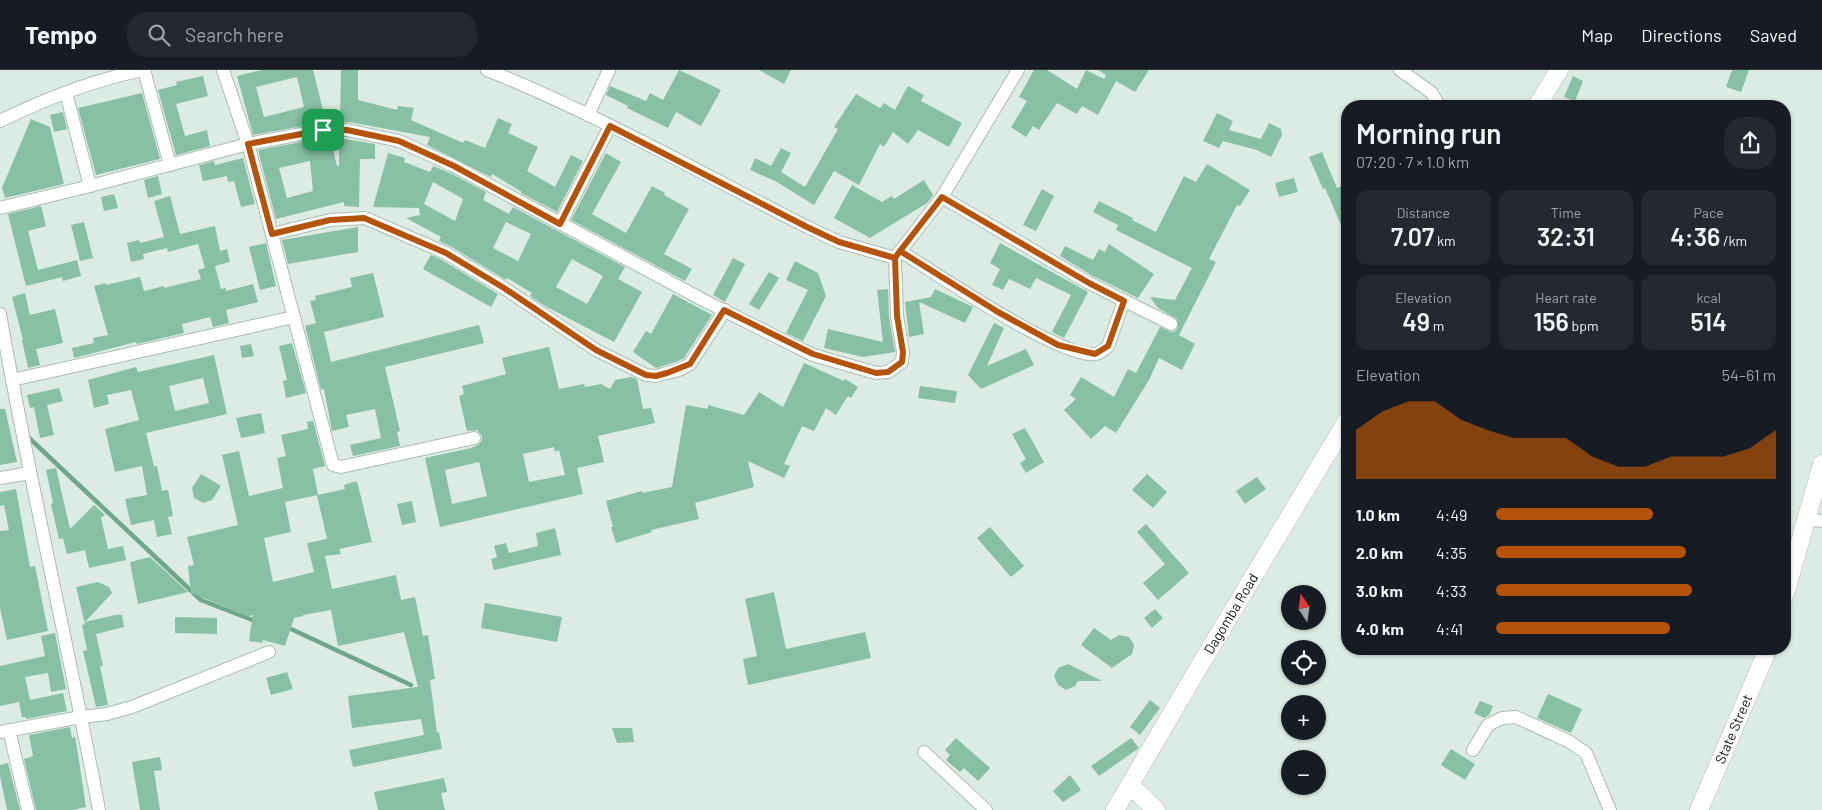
<!DOCTYPE html>
<html lang="en">
<head>
<meta charset="utf-8">
<style>
  body { margin:0; font-family:Barlow,sans-serif; background:#242831; color:#f1f3f6; height:100vh; display:flex; flex-direction:column; font-size:19px; white-space:nowrap }
  * { box-sizing:border-box; margin:0 }
  p { font-size:16px; color:#9ea1a6 }
  .icon { flex:none; width:28px; height:28px; fill:none; stroke:currentColor; stroke-width:2; stroke-linecap:round; stroke-linejoin:round }
  .map { position:relative; flex:1; overflow:hidden }
  .drawer { position:absolute; left:1341px; top:30px; width:450px; height:555px; display:flex; flex-direction:column; background:#171b24; border-radius:20px; box-shadow:0 1px 4px #0004 }
  .drawer>* { flex:none }
  .needle { width:32px; rotate:347deg }
  .tools { position:absolute; left:1281px; top:515px; display:grid; gap:10px }
  .tools a { display:grid; place-items:center; width:45px; height:45px; border-radius:50%; background:#171b24; box-shadow:0 1px 4px #0004; font-size:25px }
  .pin { position:absolute; display:grid; place-items:center; width:42px; height:42px; color:#fff; margin:-21px; border-radius:10px; box-shadow:0 2px 8px #0006 }
  .round { display:grid; place-items:center; flex:none; width:52px; height:52px; border-radius:20px; background:#242831 }
  .overview { display:flex; align-items:center; justify-content:space-between; height:85px; padding:0 15px }
  h1 { font-size:28px; font-weight:600; line-height:38px }
  .figures { display:grid; grid-template-columns:repeat(3,1fr); gap:8px; height:85px; padding:5px 15px }
  .figures div { display:grid; align-content:center; border-radius:12px; background:#242831; text-align:center }
  .figures b { font-size:25px; font-weight:600 }
  .figures small { font-size:14px; font-weight:400 }
  .figures p { font-size:14px }
  .chart { height:140px; padding:10px 15px }
  .chart p { display:flex; justify-content:space-between }
  .chart svg { width:100%; height:90px; margin-top:5px; fill:#b45309; opacity:.7 }
  ul { padding:0 15px; list-style:none; font-size:16px }
  li { display:grid; grid-template-columns:80px 60px 1fr; align-items:center; height:38px }
  li i { height:12px; border-radius:6px; background:#b45309 }
  header { display:flex; align-items:center; gap:30px; box-sizing:border-box; height:70px; padding:0 25px; background:#171b24; border-bottom:1px solid #363941 }
  header strong { font-size:24px }
  nav { display:flex; gap:28px; margin-inline-start:auto; font-size:18px }
  .search { width:350px; height:45px; background:#242831; display:flex; align-items:center; gap:12px; box-sizing:border-box; padding:0 18px; border-radius:20px; color:#9ea1a6; font-size:19px }
  .map>svg:first-child { display:block }
  .lines { fill:none; stroke-linecap:round; stroke-linejoin:round }
  .stream { stroke:#6fa78c; stroke-width:4.5 }
  .building { fill:#88c0a5; fill-rule:evenodd }
  .street-casing { stroke:#adbcb4; stroke-width:14 }
  .secondary-casing { stroke:#adbcb4; stroke-width:19 }
  .street { stroke:#fff; stroke-width:12 }
  .secondary { stroke:#fff; stroke-width:18 }
  .route-casing { stroke:#fff; stroke-width:10 }
  .route { stroke:#b45309; stroke-width:6 }
  .labels { text-anchor:middle; stroke-width:4.5; stroke-linejoin:round; paint-order:stroke }
  .street-label { font-size:14px; fill:#101613; stroke:#fff }
</style>
</head>
<body>
<header>
<strong>Tempo</strong>
<div class="search"><svg class="icon" aria-label="search" viewBox="0 0 24 24"><circle cx="10" cy="10" r="6"/><path d="M15 15l6 6"/></svg>Search here</div>
<nav><a>Map</a><a>Directions</a><a>Saved</a></nav>
</header>
<div class="map">
<svg width="1822" height="740" viewBox="0 0 1822 740">
  <rect width="100%" height="100%" fill="#dcebe3"/>
  <g class="lines">
    <g class="stream">
      <path d="M28 367 201 530 255 551"/>
      <path d="M285 559H291L411 615"/>
    </g>
  </g>
  <g class="building">
    <path d="M261 0H313L326 52 253 65 237 6ZM297 7 304 37 264 47 256 17Z"/>
    <path d="M341 0H358V30L397 40 398 36 414 38 411 50 463 73 465 70 485 78 498 48 512 54 508 63 538 77 527 101 555 117 571 85 583 91 557 142 521 123 522 122 492 104 491 107 427 75 430 67 349 52H340Z"/>
    <path d="M679 0 721 20 701 56 676 42 668 58 627 38 628 36 606 25 610 16 646 31 650 23 663 30Z"/>
    <path d="M759 0H791L784 14Z"/>
    <path d="M1034 0H1047L1077 19 1086 0 1104 9 1106 5 1098 0H1149L1135 22 1116 11 1098 45 1082 36 1077 44 1057 33 1039 60 1033 56 1026 67 1011 57 1027 31 1019 27Z"/>
    <path d="M1732 0H1749L1741 22 1726 17Z"/>
    <path d="M203 6 208 26 176 34 185 66 207 60 210 76 176 85 158 20 177 15 176 12Z"/>
    <path d="M1573 6 1583 11 1575 31 1564 27Z"/>
    <path d="M908 16 924 25 921 31 962 53 949 77 918 60 908 74 893 62 884 77 880 74 859 115 834 101 814 135 777 112 750 100 755 88 771 96 781 78 791 83 781 102 805 117 838 59 834 57 856 24 880 38 884 33 895 40Z"/>
    <path d="M142 23 160 89 96 105 78 38Z"/>
    <path d="M63 42 67 59 54 62 50 45Z"/>
    <path d="M1217 43 1233 51 1229 60 1261 69 1269 53 1281 59 1282 65 1271 87 1257 80 1223 71 1219 78 1203 71Z"/>
    <path d="M31 49 50 57 64 114 5 128 2 118Z"/>
    <path d="M324 68H330L337 96H339V68L375 74V89H360L359 137 344 136V132L276 149 258 80ZM310 91 313 121 287 128 279 98Z"/>
    <path d="M1322 82 1337 118 1348 113V171L1325 118 1323 119 1309 87Z"/>
    <path d="M388 83 405 88 404 92 430 102 433 96 450 103 486 122 483 130 509 144 513 137 625 197 618 209 642 222 614 272 545 236 530 226 532 223 507 208 506 210 450 176 439 171 441 167 406 148 420 145 419 138 373 137ZM433 112 463 129 455 151 424 134ZM506 152 531 164 518 191 493 178ZM572 189 603 206 587 234 556 217Z"/>
    <path d="M606 83 621 92 592 144 626 163 652 116 665 123 664 125 689 139 664 184 692 199 685 211 571 150Z"/>
    <path d="M243 88 255 134 241 137 234 111 228 112 227 106 203 111 199 95 214 91 215 95Z"/>
    <path d="M1207 94 1250 120 1240 136 1237 135 1209 189 1216 192 1179 265 1195 274 1182 300 1159 288 1149 310 1116 363 1105 356 1091 369 1064 340 1076 329 1070 325 1081 307 1114 327 1128 299 1136 303 1160 257 1171 262 1175 261 1178 257 1177 249 1158 238 1150 227 1175 230 1192 198 1116 160 1118 155 1093 142 1099 131 1133 148 1132 150 1156 162 1184 106 1196 112Z"/>
    <path d="M158 106 162 124 148 128 144 110Z"/>
    <path d="M1294 108 1298 122 1279 127 1275 113Z"/>
    <path d="M924 110 933 125 927 133 870 168 834 148 852 115 882 132 892 126 894 129Z"/>
    <path d="M1042 119 1054 126 1036 161 1023 155Z"/>
    <path d="M114 124 118 138 104 141 101 127Z"/>
    <path d="M170 126 180 164 215 156 220 181 227 179 230 192 215 196 221 219 226 218V221L253 214 258 232 226 240 229 253 213 257 210 247 182 254 184 263 137 274 136 272 74 288 72 278 94 273 93 268 108 265 94 216 106 213V215L140 207 144 221 164 216V218L201 209 198 200 205 198 198 174 168 182 167 178 143 184 144 189 131 192 127 173 139 170 140 173 164 167 154 131Z"/>
    <path d="M41 136 46 156 28 161 38 200 77 190 81 206 63 211 62 207 26 216 8 144Z"/>
    <path d="M84 152 93 188 80 191 71 155Z"/>
    <path d="M358 157V182L288 194 282 170Z"/>
    <path d="M266 173 276 216 260 220 249 177Z"/>
    <path d="M1000 173 1088 222 1064 268 1052 262 1071 225 1036 208 1030 219 1009 209 1003 220 992 215 1000 199 990 193Z"/>
    <path d="M1109 174 1154 204 1138 228 1093 206 1060 186 1065 176 1093 190 1099 179 1105 182Z"/>
    <path d="M431 185 442 190 498 224 491 237 423 199Z"/>
    <path d="M733 188 745 194 725 232 713 225Z"/>
    <path d="M795 191 818 203 826 226 803 271 786 263 808 220 786 210Z"/>
    <path d="M769 202 779 208 759 240 749 234Z"/>
    <path d="M373 203 384 247 324 262 331 292 479 255 484 273 385 297 400 361 397 362 400 376 353 386 350 375 381 368 375 339 346 345 349 357 332 361 324 319 321 320 305 256 316 253 310 231 316 230 315 226 352 217 350 208Z"/>
    <path d="M888 219 889 247 895 282 863 287 824 278 828 259 883 272 877 220Z"/>
    <path d="M935 219 973 237 965 253 919 232 924 264 909 267 905 232 931 227Z"/>
    <path d="M25 223 30 245 55 239 63 273 36 279 40 295 28 298 22 270H23L12 227Z"/>
    <path d="M673 224 712 245 684 288 676 292 656 298 633 282 646 261 651 264Z"/>
    <path d="M994 253 1004 258 987 296 1026 279 1034 295 981 319 968 305Z"/>
    <path d="M292 273 306 323 286 328 283 311 287 310 279 276Z"/>
    <path d="M251 274 254 286 242 288 240 276Z"/>
    <path d="M549 277 559 319 584 314 585 317 601 314 610 319 615 310 631 307 637 309 643 339 651 338 655 353 598 366 604 392 577 398 583 424 440 457 425 388 471 378 479 374 482 370V366L477 360 467 361 459 326 464 324 462 316 506 304 502 288ZM554 377 555 382 559 380 565 405 529 412 523 384ZM479 392 487 426 452 434 445 400Z"/>
    <path d="M214 285 227 344 146 363 154 396H157L162 421 168 420 173 446 168 447 172 464 157 467 154 450 131 455 125 429 147 425 142 396 115 402 105 359 139 350 131 320 107 325 109 334 94 338 88 310 136 297 138 302ZM203 308 209 333 175 341 169 316Z"/>
    <path d="M804 293 844 311 845 309 858 317 851 328 848 326 836 345 826 338 814 361 802 356 784 394 790 396 784 408 748 391 754 417 695 433 699 449 651 460 652 462 616 473 611 457H613L606 431 642 421V423L672 417 686 335 708 339V335L744 345 759 322 783 337Z"/>
    <path d="M920 316 957 321 955 333 918 328Z"/>
    <path d="M59 318 63 331 47 335 54 365 40 368 34 337 30 338 27 325Z"/>
    <path d="M0 339H5L17 392 0 395Z"/>
    <path d="M261 343 265 363 241 368 236 348Z"/>
    <path d="M313 351 325 396 313 399 318 425 345 419 344 415 357 411 372 472 339 479 341 484 325 486 332 519 396 505 401 530 415 527 423 566 428 565 435 609 430 610 437 663 439 662 442 679 353 697 349 680 424 665 421 649 352 658 348 626 418 617 404 562 338 576 331 540 303 545V546L294 548 285 576 263 570 262 573 249 571 252 549H255L252 548 253 545 248 546 191 523 188 496 194 495 187 467 238 455 222 385 239 381 249 426 283 418 277 388 286 386 281 365 308 359 307 352ZM317 425 327 469 307 473 314 502 273 512 264 468 291 462 285 432 318 425Z"/>
    <path d="M1025 358 1044 392 1026 403 1020 393 1026 389 1012 364Z"/>
    <path d="M56 398 70 459 94 435 105 445 101 448 108 479 123 476 126 490 89 498 85 480 67 484 63 468 59 469 51 434 53 433 46 400Z"/>
    <path d="M201 404 221 416 212 430 203 433 194 428 192 418Z"/>
    <path d="M1147 404 1167 422 1153 438 1132 420Z"/>
    <path d="M1257 407 1266 419 1245 434 1236 421Z"/>
    <path d="M16 419 30 497 35 496 48 561 7 570 0 538V461L9 460 4 435 0 436V422Z"/>
    <path d="M412 431 416 452 402 455 397 434Z"/>
    <path d="M1146 454 1189 503 1158 530 1143 513 1165 494 1137 462Z"/>
    <path d="M990 457 1024 496 1011 507 977 468Z"/>
    <path d="M555 458 561 485 494 500 491 489 497 487 494 476 506 473 509 483 538 476 536 463Z"/>
    <path d="M150 487 188 522 138 534 130 492Z"/>
    <path d="M98 512 109 517 112 523 85 552 115 545H122L124 557 96 564 103 596H100L108 635 96 637 83 581 87 580 82 555 85 554 76 517Z"/>
    <path d="M774 522 786 579 865 562 871 588 748 615 743 589 757 586 745 529Z"/>
    <path d="M485 533 562 547 557 572 481 558Z"/>
    <path d="M1155 539 1163 548 1152 558 1144 548Z"/>
    <path d="M175 547 217 548V564L175 563Z"/>
    <path d="M1094 558 1111 570 1119 565 1129 567 1134 575 1132 584 1112 598 1081 575Z"/>
    <path d="M55 563 66 619 51 622 48 603 25 607 30 630 63 623 67 641 26 649V647H22L19 632 0 636V596L45 586 41 566Z"/>
    <path d="M1068 594 1102 611H1078L1075 616 1066 620 1058 615 1054 606 1058 598Z"/>
    <path d="M287 602 293 619 271 625 266 608Z"/>
    <path d="M1548 624 1582 639 1571 663 1537 648Z"/>
    <path d="M1150 630 1160 638 1140 665 1130 657Z"/>
    <path d="M1480 631 1493 636 1489 645 1484 648 1474 643Z"/>
    <path d="M70 657 72 668 75 667 77 678 86 737 73 740H36L24 689 33 686 29 665Z"/>
    <path d="M612 658H632L634 672 617 673Z"/>
    <path d="M956 668 990 698 978 711 964 698 960 702 946 690 950 685 945 680Z"/>
    <path d="M1131 668 1139 678 1099 706 1091 696Z"/>
    <path d="M1451 679 1475 694 1465 710 1441 695Z"/>
    <path d="M160 687 162 700 154 701 160 740H140L132 692Z"/>
    <path d="M8 693 20 740H7L0 706V695Z"/>
    <path d="M1070 705 1081 720 1063 732 1053 721Z"/>
    <path d="M444 708 447 722 441 723 445 740H378L374 722Z"/>
  </g>
  <g class="lines">
    <defs>
      <g id="street">
        <path d="M144 0 170 95"/>
        <path d="M223 0 248 74 333 395 341 397 474 368"/>
        <path d="M487 0C597 44 701 103 807 157L839 172 895 188 942 127 1018 0"/>
        <path d="M1400 0 1432 23 1439 36"/>
        <path d="M66 23 90 116"/>
        <path d="M588 45 609 0"/>
        <path d="M0 51C45 29 93 10 143 0"/>
        <path d="M942 127 1089 213 1171 254"/>
        <path d="M0 138 90 116 248 74 323 60H347L399 71 454 96 705 231 813 285 876 303 888 302 902 292 903 282 897 246 895 188"/>
        <path d="M560 154 610 56"/>
        <path d="M272 164 330 150 365 148 446 183 504 218 596 280 646 305 656 306 667 303 679 300 690 294 725 240"/>
        <path d="M900 181C934 202 1061 289 1095 284 1100 283 1105 279 1108 276L1124 231"/>
        <path d="M0 244C29 410 68 574 99 740"/>
        <path d="M12 310 294 247"/>
        <path d="M0 408 30 403"/>
        <path d="M1806 449 1822 451"/>
        <path d="M9 660 28 740"/>
        <path d="M0 662 81 647 107 644 132 637 269 582"/>
        <path d="M1473 680 1488 655 1502 648 1516 647 1570 672 1586 683 1610 740"/>
        <path d="M924 682 986 740"/>
      </g>
      <g id="secondary">
        <path d="M1537 36 1559 0"/>
        <path d="M1785 524 1822 394"/>
        <path d="M1130 715 1156 740"/>
        <path id="s1" d="M1115 740 1196 602 1348 349"/>
        <path id="s2" d="M1699 740 1768 579"/>
      </g>
    </defs>
    <use href="#street" class="street-casing"/>
    <use href="#secondary" class="secondary-casing"/>
    <use href="#street" class="street"/>
    <use href="#secondary" class="secondary"/>
  </g>
  <g class="lines">
    <defs>
      <path id="route" d="M323 60 248 74 272 164 330 150 364 148 446 183 504 218 596 280 646 305 656 306 667 303 690 294 724 240 813 284 876 303 888 302 902 292 903 282 897 246 895 188 900 181 942 127 1089 213 1124 231 1108 276 1095 284 1058 275 998 242 900 181 895 188 839 172 807 157 610 56 560 154 454 96 399 71 347 60H323"/>
    </defs>
    <use href="#route" class="route-casing"/>
    <use href="#route" class="route"/>
  </g>
  <g class="labels">
    <g class="street-label">
      <text dy="5" stroke="none"><textPath href="#s1" startOffset="228">Dagomba Road</textPath></text>
      <text dy="5" stroke="none"><textPath href="#s2" startOffset="88">State Street</textPath></text>
    </g>
  </g>
</svg>
<div class="tools">
<a><svg class="needle" viewBox="-14 -14 28 28"><path d="M0-13l5 13h-10z" fill="#e53935"/><path d="M0 13l5-13h-10z" fill="#9ea1a6"/></svg></a>
<a><svg class="icon" aria-label="locate" viewBox="0 0 24 24"><circle cx="12" cy="12" r="6"/><path d="M12 2v4M12 18v4M2 12h4M18 12h4"/></svg></a>
<a>+</a>
<a>−</a>
</div>
<div class="pin" style="left:323px;top:60px;background:#1e9e55"><svg class="icon" aria-label="arrive" viewBox="0 0 24 24"><path d="M6 21V4h12l-3 4 3 4H6"/></svg></div>
<section class="drawer">
<div class="overview"><div><h1>Morning run</h1><p>07:20 · 7 × 1.0 km</p></div><a class="round"><svg class="icon" aria-label="share" viewBox="0 0 24 24"><path d="M12 15V3M7 8l5-5 5 5M5 13v7h14v-7"/></svg></a></div>
<div class="figures">
<div><p>Distance</p><b>7.07<small> km</small></b></div>
<div><p>Time</p><b>32:31</b></div>
<div><p>Pace</p><b>4:36<small> /km</small></b></div>
</div>
<div class="figures">
<div><p>Elevation</p><b>49<small> m</small></b></div>
<div><p>Heart rate</p><b>156<small> bpm</small></b></div>
<div><p>kcal</p><b>514</b></div>
</div>
<div class="chart"><p><span>Elevation</span>54–61 m</p>
<svg viewBox="0 0 160 44" preserveAspectRatio="none"><path d="M0 44V20L10 11L20 6L30 6L40 15L50 20L60 24L70 24L80 24L90 33L100 38L110 38L120 33L130 33L140 33L150 29L160 20V44z"/></svg>
</div>
<ul>
<li><b>1.0 km</b>4:49<i style="width:56%"></i></li>
<li><b>2.0 km</b>4:35<i style="width:68%"></i></li>
<li><b>3.0 km</b>4:33<i style="width:70%"></i></li>
<li><b>4.0 km</b>4:41<i style="width:62%"></i></li>
</ul>
</section>
</div>
</body>
</html>
